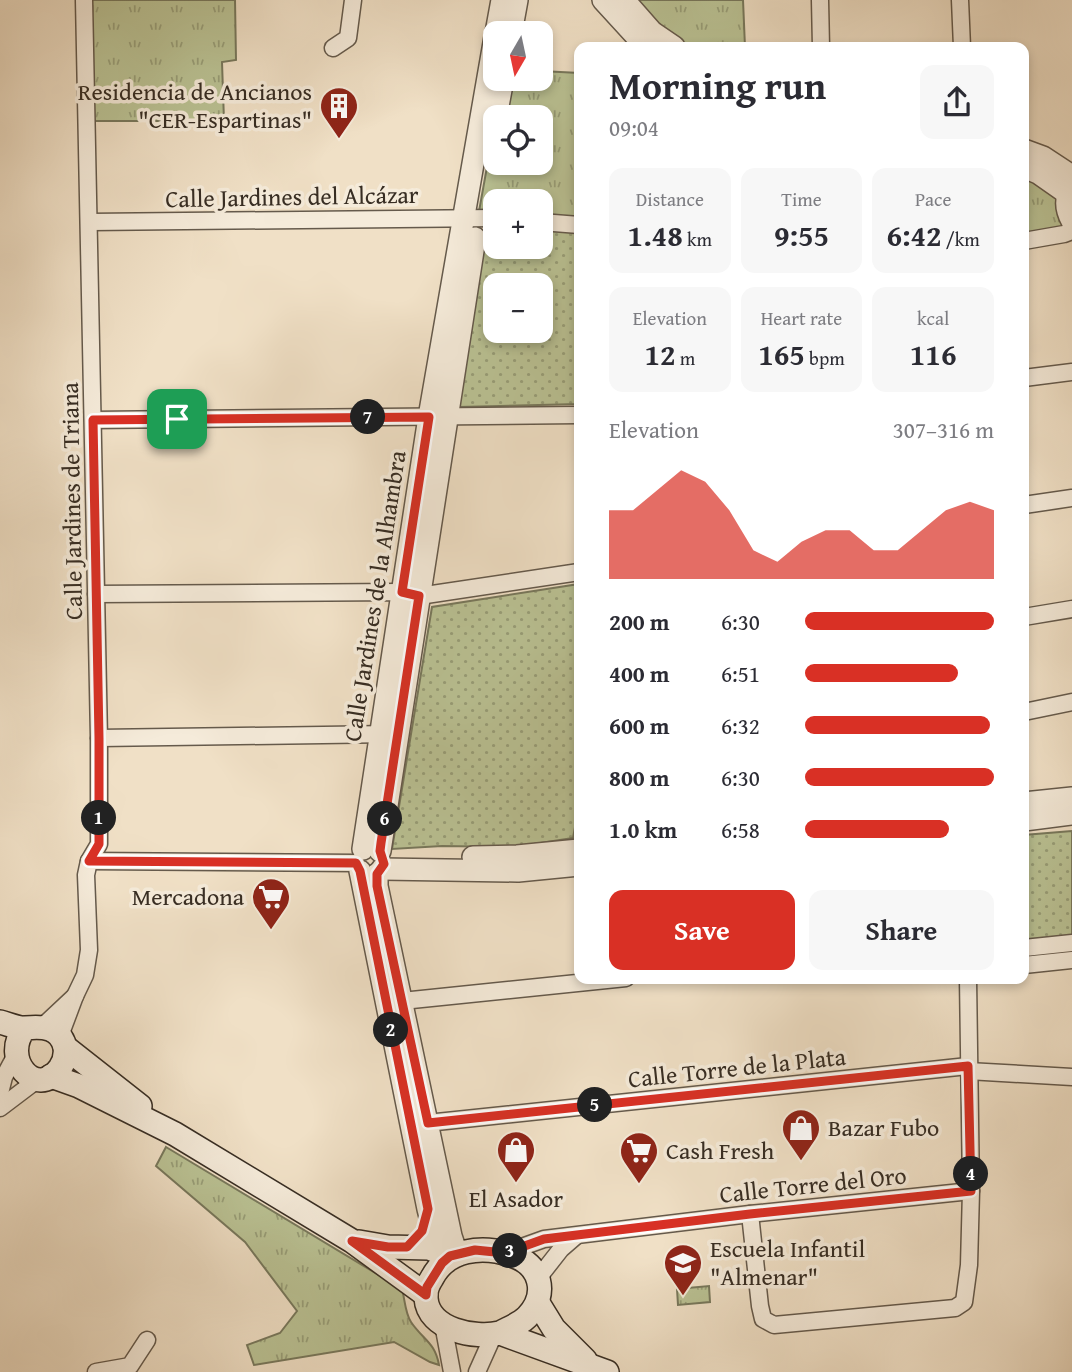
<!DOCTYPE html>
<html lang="en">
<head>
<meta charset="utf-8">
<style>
  body { margin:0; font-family:"Gentium Book Plus",serif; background:#f7f7f7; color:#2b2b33; height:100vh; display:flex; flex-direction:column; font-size:26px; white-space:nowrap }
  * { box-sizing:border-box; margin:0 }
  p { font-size:23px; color:#7c7c81 }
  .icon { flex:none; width:38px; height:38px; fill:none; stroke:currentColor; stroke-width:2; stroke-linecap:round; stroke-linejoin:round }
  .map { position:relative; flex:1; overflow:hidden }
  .side { position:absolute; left:574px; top:42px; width:455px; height:942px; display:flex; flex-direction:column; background:#fff; border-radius:14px; box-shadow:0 4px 10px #0003 }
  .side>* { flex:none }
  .needle { width:46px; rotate:189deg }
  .controls { position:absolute; left:483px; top:21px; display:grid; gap:14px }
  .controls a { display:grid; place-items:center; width:70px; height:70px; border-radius:14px; background:#fff; box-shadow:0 4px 10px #0003; font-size:35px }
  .pin { position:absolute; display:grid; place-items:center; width:60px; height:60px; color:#fff; margin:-30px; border-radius:14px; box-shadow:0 4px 10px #0006 }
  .km { position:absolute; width:35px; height:35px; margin:-18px; border-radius:50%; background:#222; color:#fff; font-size:19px; line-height:35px; text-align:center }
  .round { display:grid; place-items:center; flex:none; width:74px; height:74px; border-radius:14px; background:#f7f7f7 }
  .headline { display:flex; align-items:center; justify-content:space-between; height:119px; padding:0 35px }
  h1 { font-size:38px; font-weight:600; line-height:52px }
  .figures { display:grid; grid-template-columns:repeat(3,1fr); gap:10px; height:119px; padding:7px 35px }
  .figures div { display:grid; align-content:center; border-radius:14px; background:#f7f7f7; text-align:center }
  .figures b { font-size:30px; font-weight:600 }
  .figures small { font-size:19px; font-weight:400 }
  .figures p { font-size:19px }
  .chart { height:196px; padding:14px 35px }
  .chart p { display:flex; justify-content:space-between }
  .chart svg { width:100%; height:126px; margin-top:7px; fill:#d93025; opacity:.7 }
  .action { display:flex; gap:14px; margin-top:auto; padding:14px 35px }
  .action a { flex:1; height:80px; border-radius:14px; background:#d93025; color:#fff; font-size:28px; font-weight:600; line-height:80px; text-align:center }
  .action a+a { background:#f7f7f7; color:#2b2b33 }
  ul { padding:0 35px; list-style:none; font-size:23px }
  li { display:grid; grid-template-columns:112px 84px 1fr; align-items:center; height:52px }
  li i { height:18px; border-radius:9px; background:#d93025 }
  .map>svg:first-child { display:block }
  .grass { fill:url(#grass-dots); stroke:#78785c; stroke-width:2; fill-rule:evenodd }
  .park { fill:url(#park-tufts); stroke:#78785c; stroke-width:2 }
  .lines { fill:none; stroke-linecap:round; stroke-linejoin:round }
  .minor-casing { stroke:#655a4c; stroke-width:19 }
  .tertiary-casing { stroke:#655a4c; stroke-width:24 }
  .secondary-casing { stroke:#372d23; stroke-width:26 }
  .minor { stroke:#f5ebda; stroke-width:16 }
  .tertiary { stroke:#f5ebda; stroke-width:21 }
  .secondary { stroke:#f5ebda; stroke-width:23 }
  .route-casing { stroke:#fff; stroke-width:14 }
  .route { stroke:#d93025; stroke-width:9 }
  .labels { text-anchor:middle; stroke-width:7; stroke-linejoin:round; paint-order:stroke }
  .poi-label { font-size:24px; fill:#372d23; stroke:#f5ebda; text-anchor:start }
  .street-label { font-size:24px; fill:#372d23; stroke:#f5ebda }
</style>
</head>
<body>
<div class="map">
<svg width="1072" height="1372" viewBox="0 0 1072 1372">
  <defs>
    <pattern id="grass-dots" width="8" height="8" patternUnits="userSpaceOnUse" patternTransform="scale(1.75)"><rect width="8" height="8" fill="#bac294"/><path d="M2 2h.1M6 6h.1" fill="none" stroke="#989e78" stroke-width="1.8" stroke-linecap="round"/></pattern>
    <pattern id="park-tufts" width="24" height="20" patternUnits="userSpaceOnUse" patternTransform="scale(1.75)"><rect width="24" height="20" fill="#bac294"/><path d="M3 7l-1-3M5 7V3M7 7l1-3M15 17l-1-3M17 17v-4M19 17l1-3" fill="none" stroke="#989e78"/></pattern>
  </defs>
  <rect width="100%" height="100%" fill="#f0e0c6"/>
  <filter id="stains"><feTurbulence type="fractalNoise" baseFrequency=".00286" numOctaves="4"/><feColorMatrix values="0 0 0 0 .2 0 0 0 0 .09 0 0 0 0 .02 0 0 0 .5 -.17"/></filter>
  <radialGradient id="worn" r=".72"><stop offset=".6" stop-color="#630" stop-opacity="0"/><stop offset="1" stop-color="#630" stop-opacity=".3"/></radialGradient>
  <g class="grass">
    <path d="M487 227 495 228V247H541V229L579 233V404L459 407ZM495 285H541V331H495Z"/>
    <path d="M579 584V806L573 838 514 847 442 846 392 849 432 607Z"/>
    <path d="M1072 831V937L1024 942V835Z"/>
  </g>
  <g class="park">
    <path d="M84 0H235L236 60 222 62 224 121H87Z"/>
    <path d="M624 0H743L745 47H674Z"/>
    <path d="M541 71 579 73V225L541 222V201H495V218L478 217 495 122V163H541V117H496L503 79H541Z"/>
    <path d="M1024 167 1068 194 1072 231 1024 240Z"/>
    <path d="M166 1147 402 1289C405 1300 405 1313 411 1322 423 1340 435 1342 439 1365L430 1362 394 1342 254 1365 247 1345 280 1333 297 1311 245 1242 156 1166Z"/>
    <path d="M709 1286 710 1302 678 1305 677 1289Z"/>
  </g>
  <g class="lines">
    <defs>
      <g id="minor">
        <path d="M820 0 821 47"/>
        <path d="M960 0 962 47"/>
        <path d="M333 48 348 38 353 0"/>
        <path d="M90 222 495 218"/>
        <path d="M541 222 579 225"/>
        <path d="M1024 241 1064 234 1072 231"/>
        <path d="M1024 378 1072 372"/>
        <path d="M93 420 579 415"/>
        <path d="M1024 505 1072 498"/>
        <path d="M96 594 402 592 419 596 579 572"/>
        <path d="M1024 617 1072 609"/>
        <path d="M1024 712 1072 702"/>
        <path d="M99 738 392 734"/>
        <path d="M89 861 356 863"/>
        <path d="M1024 948 1072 943"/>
        <path d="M1024 965 1072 960"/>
        <path d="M75 996 85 975 89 950 86 875 89 861 99 844V738L84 0"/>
        <path d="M402 1001 626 978"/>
        <path d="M43 1026 75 996 60 1036"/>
        <path d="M968 1071 1072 1077"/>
        <path d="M0 1093 4 1077 12 1062"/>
        <path d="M0 1108 37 1080"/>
        <path d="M427 1123 968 1066"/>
        <path d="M750 1214 760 1306 763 1319 774 1325 955 1308 964 1302 969 1265 971 1191 968 978"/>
        <path d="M505 1253 544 1239 750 1214 971 1191"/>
        <path d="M539 1277 561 1249 576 1236"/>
        <path d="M443 1324 452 1372"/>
        <path d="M96 1372 130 1366 147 1340"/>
        <path d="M477 1372 494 1334"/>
      </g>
      <g id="tertiary">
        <path d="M603 0 646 47"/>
        <path d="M624 0 652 32 674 47"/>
        <path d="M496 33 502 0"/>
        <path d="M511 33 517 0"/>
        <path d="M496 117 503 79"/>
        <path d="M1024 150 1043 157 1072 176"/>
        <path d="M1024 167 1038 173 1068 194"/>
        <path d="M1072 188C1064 199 1066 210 1072 221"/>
        <path d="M1024 803 1072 798"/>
        <path d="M1024 820 1072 814"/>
        <path d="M363 849 429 417 495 37"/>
        <path d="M380 851 475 238"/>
        <path d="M473 857 517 856 579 850"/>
        <path d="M382 869 518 871 579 865"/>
        <path d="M360 871 428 1209 439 1252"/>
        <path d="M377 874V886L451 1236 457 1254"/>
      </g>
      <g id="secondary">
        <path d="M0 1022C8 1024 19 1029 26 1028 43 1026 60 1027 65 1047 66 1054 64 1062 60 1068 36 1101 0 1058 25 1028"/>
        <path d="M65 1047 140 1106"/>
        <path d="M51 1076 79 1086 175 1134 352 1241 426 1295"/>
        <path d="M359 1242 388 1247 429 1248 450 1256"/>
        <path d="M538 1303 554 1329 585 1360"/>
        <path d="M500 1333C509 1328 520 1324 527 1317 549 1294 541 1264 511 1255 482 1245 447 1249 432 1278 428 1284 425 1290 426 1298 428 1330 475 1339 500 1333L607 1372"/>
      </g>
    </defs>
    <use href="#minor" class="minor-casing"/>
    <use href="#tertiary" class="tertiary-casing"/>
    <use href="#secondary" class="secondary-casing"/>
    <use href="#minor" class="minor"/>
    <use href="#tertiary" class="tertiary"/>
    <use href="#secondary" class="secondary"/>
  </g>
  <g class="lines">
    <defs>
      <path id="route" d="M429 417 402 592 419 596 381 843 380 851 384 864 377 874V886L428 1123 968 1066 971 1191 750 1214 544 1239 505 1253 475 1250 450 1256 442 1263 427 1287 426 1295 352 1241 388 1247H407L422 1231 428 1209 360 871 356 863 89 861 99 844V738L93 420Z"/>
    </defs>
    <use href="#route" class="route-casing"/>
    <use href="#route" class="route"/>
  </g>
  <defs>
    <symbol id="building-pin" viewBox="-11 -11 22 30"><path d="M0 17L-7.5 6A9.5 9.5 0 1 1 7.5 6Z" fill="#8f2418" stroke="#f5ebda"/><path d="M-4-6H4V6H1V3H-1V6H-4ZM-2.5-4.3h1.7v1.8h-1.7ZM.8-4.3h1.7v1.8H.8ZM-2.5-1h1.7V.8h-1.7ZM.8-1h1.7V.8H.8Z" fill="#fff"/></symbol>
    <symbol id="supermarket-pin" viewBox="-11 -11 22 30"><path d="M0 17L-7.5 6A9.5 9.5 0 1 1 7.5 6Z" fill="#8f2418" stroke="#f5ebda"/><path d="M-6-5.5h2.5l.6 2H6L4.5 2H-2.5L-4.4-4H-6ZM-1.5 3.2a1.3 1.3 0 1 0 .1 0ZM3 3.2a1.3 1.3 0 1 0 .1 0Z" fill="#fff"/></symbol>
    <symbol id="shop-pin" viewBox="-11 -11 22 30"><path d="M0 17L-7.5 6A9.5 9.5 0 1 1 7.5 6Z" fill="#8f2418" stroke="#f5ebda"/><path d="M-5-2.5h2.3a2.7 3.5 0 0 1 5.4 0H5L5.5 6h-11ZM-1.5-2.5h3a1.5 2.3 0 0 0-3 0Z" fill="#fff"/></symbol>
    <symbol id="school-pin" viewBox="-11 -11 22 30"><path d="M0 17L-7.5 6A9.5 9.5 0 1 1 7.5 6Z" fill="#8f2418" stroke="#f5ebda"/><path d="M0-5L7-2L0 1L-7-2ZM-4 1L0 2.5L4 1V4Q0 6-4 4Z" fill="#fff"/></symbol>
  </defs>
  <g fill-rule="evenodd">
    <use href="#building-pin" x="317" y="84" width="44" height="60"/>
    <use href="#supermarket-pin" x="249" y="875" width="44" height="60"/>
    <use href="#shop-pin" x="779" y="1106" width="44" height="60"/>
    <use href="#shop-pin" x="494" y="1128" width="44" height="60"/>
    <use href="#supermarket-pin" x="617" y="1129" width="44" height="60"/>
    <use href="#school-pin" x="661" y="1241" width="44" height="60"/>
  </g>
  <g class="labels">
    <g class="poi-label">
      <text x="312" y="100" text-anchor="end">Residencia de Ancianos<tspan x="312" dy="28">"CER-Espartinas"</tspan></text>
      <text x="244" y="905" text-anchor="end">Mercadona</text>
      <text x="828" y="1136">Bazar Fubo</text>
      <text x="666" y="1159">Cash Fresh</text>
      <text x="516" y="1207" text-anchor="middle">El Asador</text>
      <text x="710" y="1257">Escuela Infantil<tspan x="710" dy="28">"Almenar"</tspan></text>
    </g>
    <g class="street-label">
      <text transform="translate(292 197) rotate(-1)" y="8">Calle Jardines del Alcázar</text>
      <text transform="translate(72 501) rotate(-91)" y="8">Calle Jardines de Triana</text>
      <text transform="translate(375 596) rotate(-81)" y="8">Calle Jardines de la Alhambra</text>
      <text transform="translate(737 1068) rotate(-6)" y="8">Calle Torre de la Plata</text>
      <text transform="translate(813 1185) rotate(-6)" y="8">Calle Torre del Oro</text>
    </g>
  </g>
  <rect width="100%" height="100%" filter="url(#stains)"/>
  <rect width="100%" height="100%" fill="url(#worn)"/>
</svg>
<div class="controls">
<a><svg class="needle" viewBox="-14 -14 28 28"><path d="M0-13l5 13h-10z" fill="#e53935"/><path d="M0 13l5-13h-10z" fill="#7c7c81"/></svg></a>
<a><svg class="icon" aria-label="locate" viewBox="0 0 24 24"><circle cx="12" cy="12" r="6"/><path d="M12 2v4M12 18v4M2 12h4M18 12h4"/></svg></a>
<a>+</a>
<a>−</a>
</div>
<div class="pin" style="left:177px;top:419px;background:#1e9e55"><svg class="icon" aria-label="arrive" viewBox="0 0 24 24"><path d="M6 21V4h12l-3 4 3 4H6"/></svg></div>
<b class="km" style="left:99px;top:818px">1</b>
<b class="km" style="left:391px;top:1030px">2</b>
<b class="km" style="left:510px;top:1251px">3</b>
<b class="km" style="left:971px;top:1174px">4</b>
<b class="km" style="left:595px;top:1105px">5</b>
<b class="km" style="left:385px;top:819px">6</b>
<b class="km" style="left:368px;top:417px">7</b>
<section class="side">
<div class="headline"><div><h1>Morning run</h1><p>09:04</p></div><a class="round"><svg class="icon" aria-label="share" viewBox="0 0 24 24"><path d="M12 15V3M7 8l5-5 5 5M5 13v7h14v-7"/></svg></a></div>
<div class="figures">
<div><p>Distance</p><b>1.48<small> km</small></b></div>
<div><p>Time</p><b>9:55</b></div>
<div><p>Pace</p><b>6:42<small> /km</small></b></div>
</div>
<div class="figures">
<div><p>Elevation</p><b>12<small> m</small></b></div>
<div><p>Heart rate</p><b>165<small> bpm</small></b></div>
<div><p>kcal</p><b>116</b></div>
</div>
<div class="chart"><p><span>Elevation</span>307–316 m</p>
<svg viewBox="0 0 160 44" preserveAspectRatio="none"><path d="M0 44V20L10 20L20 13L30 6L40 10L50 20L60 34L70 38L80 31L90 27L100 27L110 34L120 34L130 27L140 20L150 17L160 20V44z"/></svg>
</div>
<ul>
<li><b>200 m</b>6:30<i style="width:100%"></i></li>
<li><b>400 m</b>6:51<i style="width:81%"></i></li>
<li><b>600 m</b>6:32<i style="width:98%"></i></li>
<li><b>800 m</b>6:30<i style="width:100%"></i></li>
<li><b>1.0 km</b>6:58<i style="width:76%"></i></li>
</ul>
<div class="action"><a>Save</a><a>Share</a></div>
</section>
</div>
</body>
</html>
